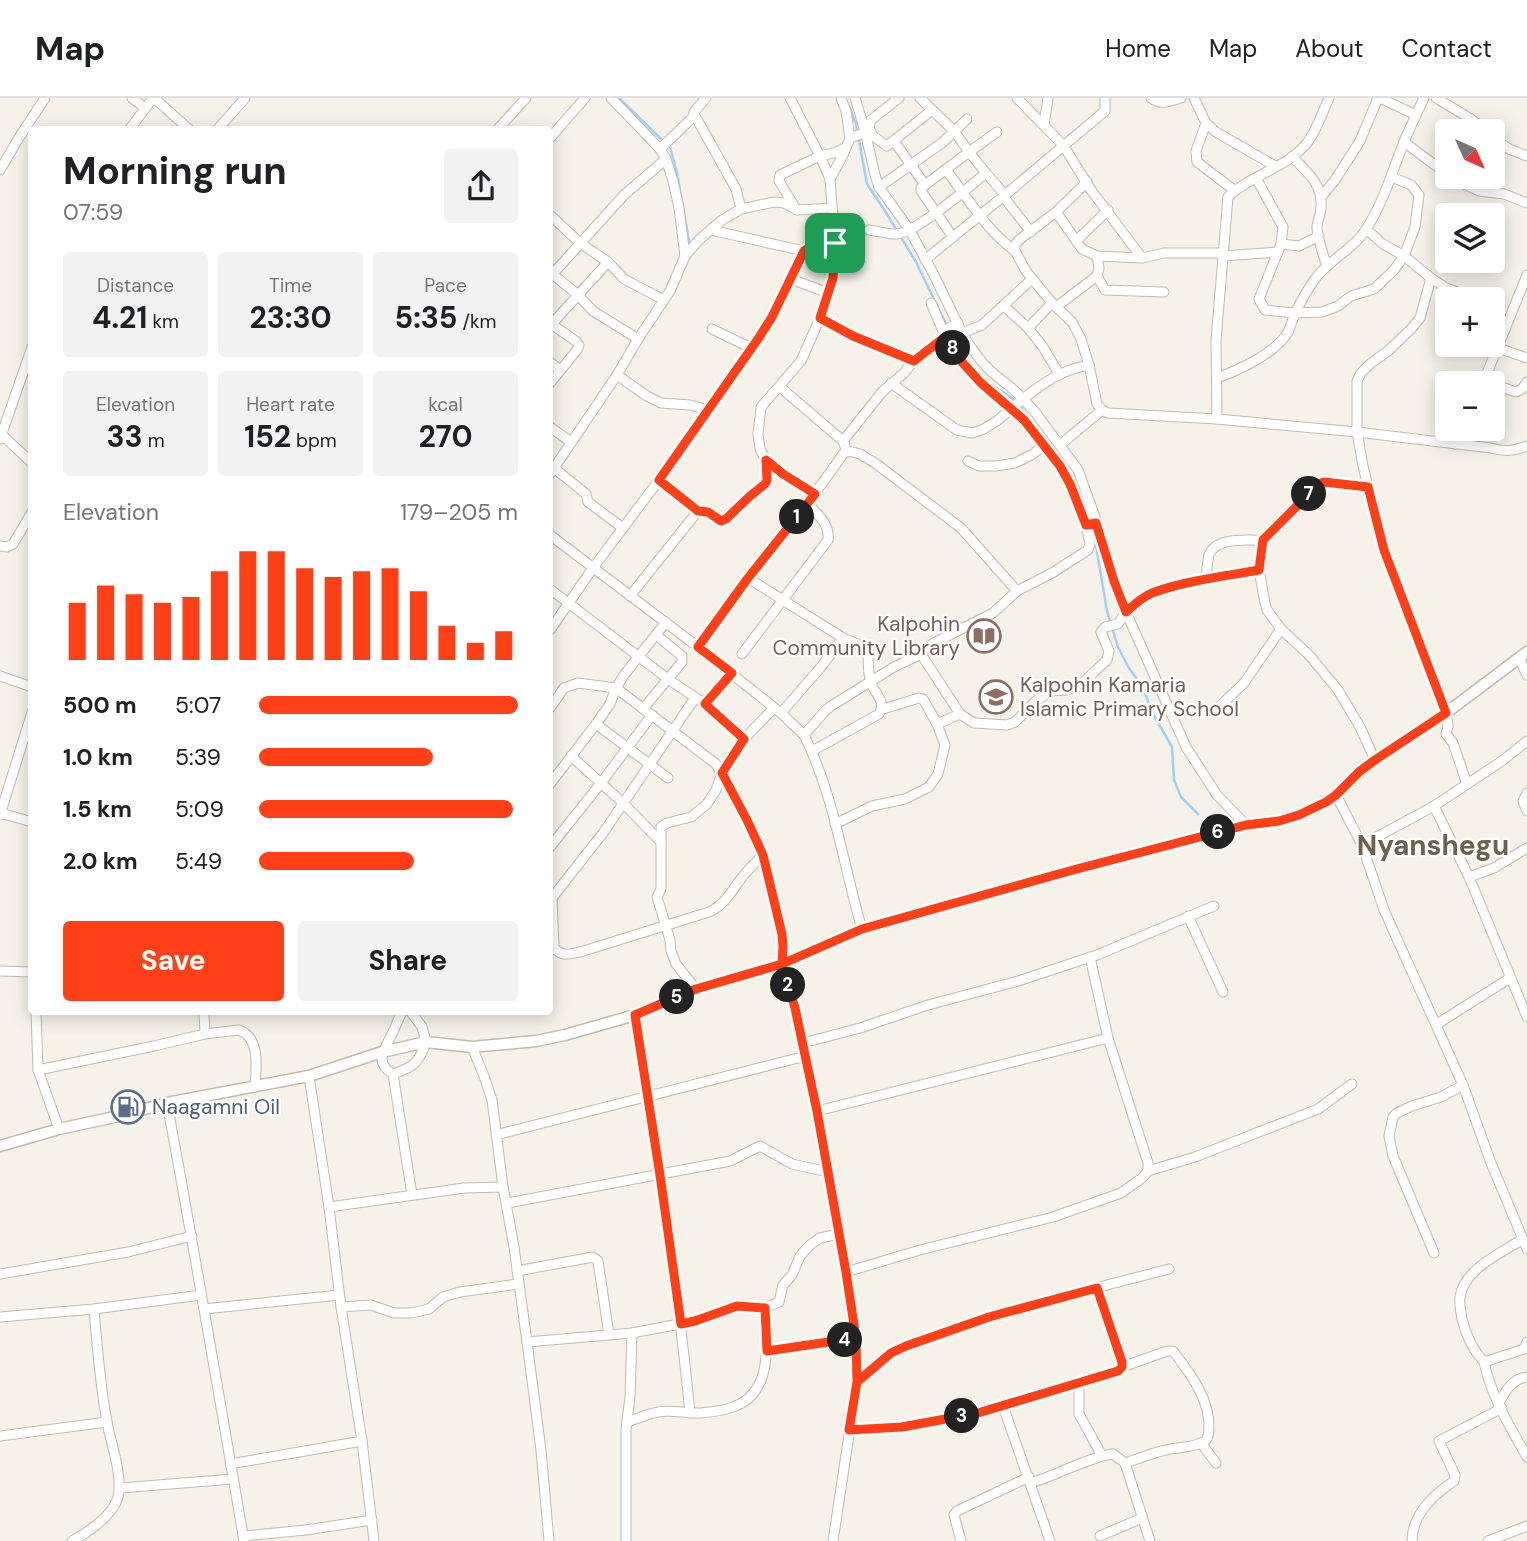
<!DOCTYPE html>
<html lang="en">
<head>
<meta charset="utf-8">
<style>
  body { margin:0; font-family:"DM Sans",sans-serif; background:#f2f2f2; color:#202124; height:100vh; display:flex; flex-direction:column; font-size:26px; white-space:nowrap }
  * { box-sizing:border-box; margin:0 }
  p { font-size:23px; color:#757577 }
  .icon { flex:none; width:38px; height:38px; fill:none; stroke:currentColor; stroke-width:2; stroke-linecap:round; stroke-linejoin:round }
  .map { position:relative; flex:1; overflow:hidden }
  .side { position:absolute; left:28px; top:28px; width:525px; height:889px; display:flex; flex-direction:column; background:#fff; border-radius:7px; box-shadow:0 4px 18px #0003 }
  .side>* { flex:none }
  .needle { width:46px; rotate:135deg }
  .buttons { position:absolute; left:1435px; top:21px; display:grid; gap:14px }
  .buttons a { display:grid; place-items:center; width:70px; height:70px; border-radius:7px; background:#fff; box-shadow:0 4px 18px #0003; font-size:35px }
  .pin { position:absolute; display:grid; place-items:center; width:60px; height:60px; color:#fff; margin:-30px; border-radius:14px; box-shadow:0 4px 10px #0006 }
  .km { position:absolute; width:35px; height:35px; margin:-18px; border-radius:50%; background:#222; color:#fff; font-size:19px; line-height:35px; text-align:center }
  .round { display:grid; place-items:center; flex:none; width:74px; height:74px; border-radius:7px; background:#f2f2f2 }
  .overview { display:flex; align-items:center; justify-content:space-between; height:119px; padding:0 35px }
  h1 { font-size:38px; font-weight:700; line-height:52px }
  .metrics { display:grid; grid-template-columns:repeat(3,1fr); gap:10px; height:119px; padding:7px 35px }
  .metrics div { display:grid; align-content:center; border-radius:7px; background:#f2f2f2; text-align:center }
  .metrics b { font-size:30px; font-weight:700 }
  .metrics small { font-size:19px; font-weight:400 }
  .metrics p { font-size:19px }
  .chart { height:196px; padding:14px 35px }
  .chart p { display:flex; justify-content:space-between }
  .chart svg { width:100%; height:126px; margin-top:7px; stroke:#ff4017; stroke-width:6 }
  .cta { display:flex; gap:14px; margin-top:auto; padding:14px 35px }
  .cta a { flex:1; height:80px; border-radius:7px; background:#ff4017; color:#fff; font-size:28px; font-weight:700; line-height:80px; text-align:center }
  .cta a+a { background:#f2f2f2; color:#202124 }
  ul { padding:0 35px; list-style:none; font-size:23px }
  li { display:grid; grid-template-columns:112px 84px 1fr; align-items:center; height:52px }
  li i { height:18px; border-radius:9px; background:#ff4017 }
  header { display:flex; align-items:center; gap:42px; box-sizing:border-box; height:98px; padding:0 35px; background:#fff; border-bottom:2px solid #e0e0e0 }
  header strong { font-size:33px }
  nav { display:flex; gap:38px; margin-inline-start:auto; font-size:24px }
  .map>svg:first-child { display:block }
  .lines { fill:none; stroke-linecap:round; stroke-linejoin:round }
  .stream { stroke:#9fd1f9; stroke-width:2.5 }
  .minor-casing { stroke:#c3bbaa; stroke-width:11 }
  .tertiary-casing { stroke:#c3bbaa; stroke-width:13 }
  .minor { stroke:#fff; stroke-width:9 }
  .tertiary { stroke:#fff; stroke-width:10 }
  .route-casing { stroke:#fff; stroke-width:14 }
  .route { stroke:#ff4017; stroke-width:9 }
  .labels { text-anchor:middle; stroke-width:5; stroke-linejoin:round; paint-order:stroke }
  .education-label { font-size:21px; fill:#785e54; stroke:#fff; text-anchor:end }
  .service-label { font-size:21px; fill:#4e5e75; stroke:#fff; text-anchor:start }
  .district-label { font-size:28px; font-weight:bold; fill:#6f624c; stroke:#fff }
</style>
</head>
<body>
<header>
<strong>Map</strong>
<nav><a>Home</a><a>Map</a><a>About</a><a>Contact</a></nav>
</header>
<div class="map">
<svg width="1527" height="1443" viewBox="0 0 1527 1443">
  <rect width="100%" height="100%" fill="#f6f2e9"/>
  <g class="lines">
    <g class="stream">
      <path d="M619 0 661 41"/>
      <path d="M848 6 856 26 867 86 885 113 916 164 947 228"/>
      <path d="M670 49 677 75 690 149"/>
      <path d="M981 279 1016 303"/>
      <path d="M1020 308 1036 331"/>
      <path d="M1064 367 1079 387 1091 423"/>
      <path d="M1093 430 1107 513 1118 549 1129 570 1142 588 1154 618 1172 649 1174 682 1181 699 1198 716"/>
    </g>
    <defs>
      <g id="minor">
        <path d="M132 0 144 9"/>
        <path d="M154 0 190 32"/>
        <path d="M790 0 820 58 830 81"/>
        <path d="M841 0 846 13 850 40"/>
        <path d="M855 0 865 33 875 77 879 89 909 131 934 177 962 235"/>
        <path d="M920 0 954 33 969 54 997 34"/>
        <path d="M1017 0 1063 47 1091 92 1142 160"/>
        <path d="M1151 0C1161 8 1171 3 1181 0"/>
        <path d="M1194 0 1206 25 1216 34 1275 68"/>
        <path d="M1380 0 1416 17"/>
        <path d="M1436 0 1471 21 1486 33"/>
        <path d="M694 16 736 91 741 111"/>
        <path d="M1206 25 1196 53 1197 64 1234 92"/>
        <path d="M1044 27 1048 0"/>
        <path d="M869 30 873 38 887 48 932 12"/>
        <path d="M129 32 153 0"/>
        <path d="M217 32 245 0"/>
        <path d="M497 32 526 0"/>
        <path d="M550 40 585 0"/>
        <path d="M1493 40 1509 51 1527 58"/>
        <path d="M894 43 925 87 921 90V93L953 139 925 162"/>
        <path d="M1404 44 1447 76"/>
        <path d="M660 51 693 19 694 14 706 0"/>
        <path d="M1292 59C1307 74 1323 86 1321 109 1321 116 1317 123 1317 130 1318 143 1323 156 1327 168"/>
        <path d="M0 72 20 38 45 0"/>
        <path d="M946 72C968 100 985 131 1015 153"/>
        <path d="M1450 79 1457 83 1479 93 1504 96 1527 105"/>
        <path d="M1256 80 1283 129 1281 146 1259 201 1265 212 1295 215 1322 214 1338 208 1351 198 1374 191 1394 172 1404 158 1415 129 1419 97 1411 87 1392 79"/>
        <path d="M1087 84 1056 114 1019 142 1015 147V153L1026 173 1052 205 1072 224 1081 241 1089 267 1097 306 1102 312 1108 315 1217 321 1357 334 1491 350C1505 354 1514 353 1527 348"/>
        <path d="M879 89 942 45 967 21"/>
        <path d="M1005 97 1105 13V0"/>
        <path d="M1003 98 1031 134"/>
        <path d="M1321 99 1335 82 1360 43 1378 0"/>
        <path d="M796 111 779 83 780 77 820 58 837 54 845 50"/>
        <path d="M1056 114 1082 151 1097 158 1142 160 1164 155H1223"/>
        <path d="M550 117 580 145 608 164 624 181 664 202"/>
        <path d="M1366 131 1383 146 1404 158 1431 180 1446 190 1476 201"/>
        <path d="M711 132 804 153"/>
        <path d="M869 132C878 133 887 136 896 136 915 136 970 88 986 75L969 54 925 87"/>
        <path d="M953 139 1005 97 986 75"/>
        <path d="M1076 143 1108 112"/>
        <path d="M1281 146 1299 148 1319 138"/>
        <path d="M685 158 699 142 722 122 741 111 774 104 784 105 797 112 831 110"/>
        <path d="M1222 158 1278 154"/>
        <path d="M550 174 578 197 593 213 638 241"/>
        <path d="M1097 178 1105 192 1164 194"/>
        <path d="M550 179 624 97 666 61"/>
        <path d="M1431 180 1420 220 1411 231 1388 253 1370 266 1361 275 1357 283V334L1363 368 1380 439 1446 615 1448 628 1446 636 1453 645 1467 686"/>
        <path d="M791 181 828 195"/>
        <path d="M1032 181 982 227 962 235C971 250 980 264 993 275 1003 284 1014 290 1023 301 1043 285 1063 271 1089 267"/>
        <path d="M931 205 943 233 958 225"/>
        <path d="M1004 208 1028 230 1052 205"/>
        <path d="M1056 209 1097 178 1099 170 1097 158"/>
        <path d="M1493 218 1505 232"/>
        <path d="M820 220 854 238 914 263"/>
        <path d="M550 225 577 244 579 247 577 252 550 285"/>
        <path d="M550 228 608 164"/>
        <path d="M1028 230 1043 249 1059 276"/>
        <path d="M712 231 751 250"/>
        <path d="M943 233 961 263 981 285 1024 322 1060 368 1080 410 1086 427"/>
        <path d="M1498 250 1527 260"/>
        <path d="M550 264 560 272"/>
        <path d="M617 277 647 298 661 305 690 307 708 312"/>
        <path d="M1217 280C1239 272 1276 255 1288 234 1291 227 1293 220 1296 214 1301 203 1308 191 1315 181 1329 162 1353 151 1365 133 1383 106 1392 74 1404 44 1410 29 1417 15 1424 0"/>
        <path d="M891 285 957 332 972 335 982 332 998 322 1023 301 1035 314 1078 372 1094 416 1114 483 1126 514 1186 649 1217 697 1246 727"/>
        <path d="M1483 285 1527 177"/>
        <path d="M1493 286 1516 294 1522 291 1527 284"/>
        <path d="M780 289 843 343 845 348"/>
        <path d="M1217 321 1216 242 1228 99C1250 77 1287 70 1307 45 1317 32 1322 15 1329 0"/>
        <path d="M550 329 571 344"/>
        <path d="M0 335 32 365"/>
        <path d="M0 341 32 249"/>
        <path d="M843 343 882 294 904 275 914 263 946 238"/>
        <path d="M1455 346 1462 331"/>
        <path d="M1060 347 1102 312"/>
        <path d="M848 353 860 356 875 365 961 430 1017 493"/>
        <path d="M968 363 979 368H996L1015 365 1033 356 1044 347"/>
        <path d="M554 370 586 396 588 404 623 430"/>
        <path d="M550 376 617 277 638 241 670 193 685 158 679 110 673 83 666 61 660 51 611 0"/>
        <path d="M1368 389 1324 384 1319 386 1263 442 1259 472 1265 505 1267 512 1281 531 1310 558 1338 592 1360 629 1375 662"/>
        <path d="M815 396 783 376 766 362 760 351 758 336 761 309 801 263 820 220 833 180 835 145 830 81 843 57 850 40 861 36 869 30 871 22 899 0"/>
        <path d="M698 413 708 414 721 423 726 421 749 399 765 386 767 382 766 362"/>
        <path d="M550 437 698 549C742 481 798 423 843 356L848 353"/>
        <path d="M0 448 7 449 13 446 32 414"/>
        <path d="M748 480 843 540 858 546 868 555C868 564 868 576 871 585 875 596 887 604 879 616L812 653"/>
        <path d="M1206 481C1207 474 1207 464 1209 457 1216 438 1247 443 1263 442"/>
        <path d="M550 491 668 581 705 606 744 641"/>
        <path d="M630 498 698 413 659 382"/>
        <path d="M550 532 593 470 659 382 758 241 772 219 804 153 833 134"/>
        <path d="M698 549 781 615 804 637 825 613 831 608 894 569 921 556 932 546 993 515 1017 493 1052 475 1088 452 1090 446 1086 427 1096 425"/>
        <path d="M742 556 828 442C830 426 818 417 808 406"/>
        <path d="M921 556 960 616 974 625 1007 627 1015 624 1036 603 1051 593 1066 592 1079 588 1107 562 1109 553 1101 534 1105 529 1118 526 1126 514 1139 502 1151 495 1206 481 1259 472"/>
        <path d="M1519 560 1527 577"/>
        <path d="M0 578 32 589"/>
        <path d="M705 606 732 575"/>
        <path d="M1220 608 1244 585 1281 531"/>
        <path d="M550 610 564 590 578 585 616 590 716 666 747 722 763 757 782 836 783 848 782 866 795 910 817 1013 846 1174 856 1240 857 1284 833 1443"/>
        <path d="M643 611 682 564V558L656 537"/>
        <path d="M781 615 821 569 843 540"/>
        <path d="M596 626 668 680"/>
        <path d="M937 626 960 616"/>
        <path d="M804 637C834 696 843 767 862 831"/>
        <path d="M571 658 623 705 661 744"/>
        <path d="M550 686 596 626 610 606 616 590 624 577 666 524"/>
        <path d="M1527 695 1523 703 1527 713"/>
        <path d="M1336 697 1362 747 1384 812 1463 987 1491 1065 1527 1151"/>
        <path d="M1434 708 1469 779 1527 919"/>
        <path d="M1 715 32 724"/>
        <path d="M0 717 32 614"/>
        <path d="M835 726 872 708 905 701 929 689 938 676 945 647 937 626 923 601 919 600 883 611"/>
        <path d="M1362 747 1434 708 1502 663 1527 643"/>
        <path d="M550 749 601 685 652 617"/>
        <path d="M1469 779 1494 770 1527 750"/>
        <path d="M550 794 552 800 554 850C562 859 569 856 580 854L709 814C725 807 733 791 743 778 749 771 756 764 763 757"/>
        <path d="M552 800 603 735 695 600"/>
        <path d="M1188 818 1223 894"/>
        <path d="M0 873 32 874"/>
        <path d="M696 891 676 866 671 853 670 842 657 799 661 791V729L667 725 691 719 707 706 716 692 722 675 740 645 774 610"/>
        <path d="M36 914 38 972 59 1031"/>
        <path d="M204 914 205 936"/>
        <path d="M402 914C398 921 396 928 392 936 385 951 373 964 393 976L412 1097"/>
        <path d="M635 917C657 1049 677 1182 690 1315"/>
        <path d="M1437 926 1510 880"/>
        <path d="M803 945 860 930 928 907 1018 883 1097 857 1214 808"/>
        <path d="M472 949 484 978 492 1002 503 1089 514 1149 527 1244 541 1352 549 1443"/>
        <path d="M38 972 154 948 205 936 239 932C261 940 256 970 255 989"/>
        <path d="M393 976C414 969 419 965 426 944L422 929 411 914"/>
        <path d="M309 978 329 1109 341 1209 362 1343 374 1443"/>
        <path d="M167 1005C194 1150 219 1297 244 1443"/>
        <path d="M817 1013 1108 940"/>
        <path d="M496 1037 806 958"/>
        <path d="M1148 1073 1195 1059 1318 1011 1352 986"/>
        <path d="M507 1105 730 1063 760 1048 792 1066 828 1074"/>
        <path d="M329 1109 464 1090 503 1089"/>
        <path d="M1523 1141C1501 1155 1464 1171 1460 1199 1459 1207 1461 1214 1462 1221 1466 1238 1472 1251 1484 1264L1524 1251 1527 1244"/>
        <path d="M1434 1155 1393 1058 1389 1038 1393 1019 1397 1015 1412 1008 1441 999 1463 987"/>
        <path d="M517 1173 593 1159 598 1163 609 1237"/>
        <path d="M846 1174 920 1152 1053 1119 1121 1095 1142 1080 1148 1073V1065L1108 940 1090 859"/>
        <path d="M0 1176 128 1154 192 1138"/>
        <path d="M341 1209 371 1207 394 1215H412L429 1211 443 1199 460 1194 518 1186"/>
        <path d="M204 1211 339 1197"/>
        <path d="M0 1219 94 1211 201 1197"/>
        <path d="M527 1244 632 1235 695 1223 737 1208 764 1210 779 1204 783 1187 792 1177 800 1158 810 1147 820 1140 839 1136"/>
        <path d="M767 1253 856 1240"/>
        <path d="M1484 1264C1491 1298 1510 1329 1527 1359"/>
        <path d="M1122 1269 1167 1253H1173C1190 1275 1210 1301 1209 1330 1209 1336 1208 1342 1203 1344 1192 1350 1177 1349 1166 1352 1152 1355 1138 1361 1125 1365"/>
        <path d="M857 1284 891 1255 906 1248 989 1219 1030 1207 1169 1171"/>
        <path d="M1079 1285V1316L1102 1358"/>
        <path d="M1499 1305C1506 1292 1512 1281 1527 1279"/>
        <path d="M1003 1308 1050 1443"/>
        <path d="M627 1324C637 1321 647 1316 658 1314 671 1311 687 1316 701 1315 711 1314 723 1313 733 1309 774 1295 767 1244 764 1210"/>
        <path d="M849 1332 902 1329 978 1315 1118 1273 1122 1269V1263L1097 1190"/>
        <path d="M0 1338 107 1324"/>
        <path d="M1201 1345 1216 1365"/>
        <path d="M230 1366 362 1343"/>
        <path d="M1030 1385C1056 1378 1088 1359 1113 1356L1125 1365 1150 1443"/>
        <path d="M120 1390 233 1381"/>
        <path d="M243 1438 306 1432 372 1422"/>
        <path d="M1100 1438 1142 1420"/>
        <path d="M72 1443C88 1434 113 1418 118 1399 123 1378 111 1346 107 1324 100 1287 97 1249 94 1211"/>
        <path d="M626 1443V1331L630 1299 632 1235"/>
        <path d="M961 1443 954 1417 957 1413 1029 1379"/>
        <path d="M1412 1443C1412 1416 1433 1397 1454 1383L1455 1377 1439 1343 1502 1310"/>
        <path d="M1488 1443 1527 1428"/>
      </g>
      <path id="tertiary" d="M0 1048 59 1031 119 1018 167 1005 309 978 382 954 426 944 472 949 536 943 565 937 635 917 696 891 782 866 862 831 1073 772 1246 727 1279 723 1299 717 1315 710 1336 697 1361 673 1375 662 1446 615 1527 554"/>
    </defs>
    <use href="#minor" class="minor-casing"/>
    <use href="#tertiary" class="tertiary-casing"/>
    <use href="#minor" class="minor"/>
    <use href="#tertiary" class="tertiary"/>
  </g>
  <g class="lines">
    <defs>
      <path id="route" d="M835 145 833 134 804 153 772 219 758 241 659 382 698 413 708 414 721 423 726 421 749 399 765 386 767 382 766 362 783 376 815 396 748 480 698 549 732 575 705 606 744 641 722 675 747 722 763 757 782 836 783 848 782 866 795 910 817 1013 846 1174 856 1240 857 1284 849 1332 902 1329 978 1315 1118 1273 1122 1269V1264L1097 1190 989 1219 906 1248 891 1255 857 1284 856 1240 767 1253 765 1210 737 1208 695 1223 681 1226 660 1077 635 917 696 891 782 866 862 831 1073 772 1246 727 1279 723 1299 717 1326 704 1336 697 1360 673 1375 662 1446 615 1384 452 1368 389 1324 384 1319 386 1263 442 1259 472C1225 478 1184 483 1152 495 1142 499 1134 507 1126 514L1114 483 1096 425 1086 427 1070 386 1060 368 1024 322 981 285 961 263 946 238 914 263 853 238 820 220 833 180 835 145"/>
    </defs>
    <use href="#route" class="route-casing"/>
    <use href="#route" class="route"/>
  </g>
  <defs>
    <symbol id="library-ring" viewBox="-11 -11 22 22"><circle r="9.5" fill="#fff" stroke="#8d6e63" stroke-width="1.5"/><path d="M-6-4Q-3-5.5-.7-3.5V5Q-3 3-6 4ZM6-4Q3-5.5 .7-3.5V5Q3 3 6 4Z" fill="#8d6e63"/></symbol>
    <symbol id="school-ring" viewBox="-11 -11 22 22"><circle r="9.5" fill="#fff" stroke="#8d6e63" stroke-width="1.5"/><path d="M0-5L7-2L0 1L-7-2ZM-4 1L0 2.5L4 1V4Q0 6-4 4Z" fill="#8d6e63"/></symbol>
    <symbol id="fuel-ring" viewBox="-11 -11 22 22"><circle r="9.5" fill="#fff" stroke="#5c6f8a" stroke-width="1.5"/><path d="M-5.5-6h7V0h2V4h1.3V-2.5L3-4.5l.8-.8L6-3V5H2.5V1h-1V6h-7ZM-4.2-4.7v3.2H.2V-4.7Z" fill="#5c6f8a"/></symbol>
  </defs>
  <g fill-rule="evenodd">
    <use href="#library-ring" x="965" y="519" width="38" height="38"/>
    <use href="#school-ring" x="977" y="580" width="38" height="38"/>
    <use href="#fuel-ring" x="109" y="990" width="38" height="38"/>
  </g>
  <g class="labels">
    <g class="education-label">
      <text x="960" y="533">Kalpohin<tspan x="960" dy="24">Community Library</tspan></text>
      <text x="1020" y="594" text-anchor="start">Kalpohin Kamaria<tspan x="1020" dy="24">Islamic Primary School</tspan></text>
    </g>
    <g class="service-label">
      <text x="152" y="1016">Naagamni Oil</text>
    </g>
    <g class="district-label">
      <text x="1433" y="757">Nyanshegu</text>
    </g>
  </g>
</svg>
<div class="buttons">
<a><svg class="needle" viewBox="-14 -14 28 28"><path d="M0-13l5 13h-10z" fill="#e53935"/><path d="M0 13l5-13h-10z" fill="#757577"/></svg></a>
<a><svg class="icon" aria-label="layers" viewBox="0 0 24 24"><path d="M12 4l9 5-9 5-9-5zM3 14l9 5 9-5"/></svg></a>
<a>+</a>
<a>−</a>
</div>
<div class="pin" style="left:835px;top:145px;background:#1e9e55"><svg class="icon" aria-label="arrive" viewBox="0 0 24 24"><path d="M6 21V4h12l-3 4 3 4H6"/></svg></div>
<b class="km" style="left:797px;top:419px">1</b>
<b class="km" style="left:788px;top:887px">2</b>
<b class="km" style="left:962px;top:1318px">3</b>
<b class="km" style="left:845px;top:1242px">4</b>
<b class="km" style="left:677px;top:899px">5</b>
<b class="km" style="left:1218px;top:734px">6</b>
<b class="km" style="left:1309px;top:396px">7</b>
<b class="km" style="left:953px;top:250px">8</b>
<section class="side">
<div class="overview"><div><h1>Morning run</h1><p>07:59</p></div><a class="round"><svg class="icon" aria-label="share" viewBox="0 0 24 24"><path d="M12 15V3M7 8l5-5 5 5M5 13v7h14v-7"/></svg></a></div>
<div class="metrics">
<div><p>Distance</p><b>4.21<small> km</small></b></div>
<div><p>Time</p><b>23:30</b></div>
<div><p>Pace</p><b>5:35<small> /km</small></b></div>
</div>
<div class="metrics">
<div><p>Elevation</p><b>33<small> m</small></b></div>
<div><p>Heart rate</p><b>152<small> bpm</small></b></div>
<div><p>kcal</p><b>270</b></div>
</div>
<div class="chart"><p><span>Elevation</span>179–205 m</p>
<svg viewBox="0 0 160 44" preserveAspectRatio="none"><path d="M5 44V24M15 44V18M25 44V21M35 44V24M45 44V22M55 44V13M65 44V6M75 44V6M85 44V12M95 44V15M105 44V13M115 44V12M125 44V20M135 44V32M145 44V38M155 44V34"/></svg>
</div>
<ul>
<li><b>500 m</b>5:07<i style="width:100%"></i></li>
<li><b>1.0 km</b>5:39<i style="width:67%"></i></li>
<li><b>1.5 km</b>5:09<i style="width:98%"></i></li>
<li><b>2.0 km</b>5:49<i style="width:60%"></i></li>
</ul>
<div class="cta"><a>Save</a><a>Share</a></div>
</section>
</div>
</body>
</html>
